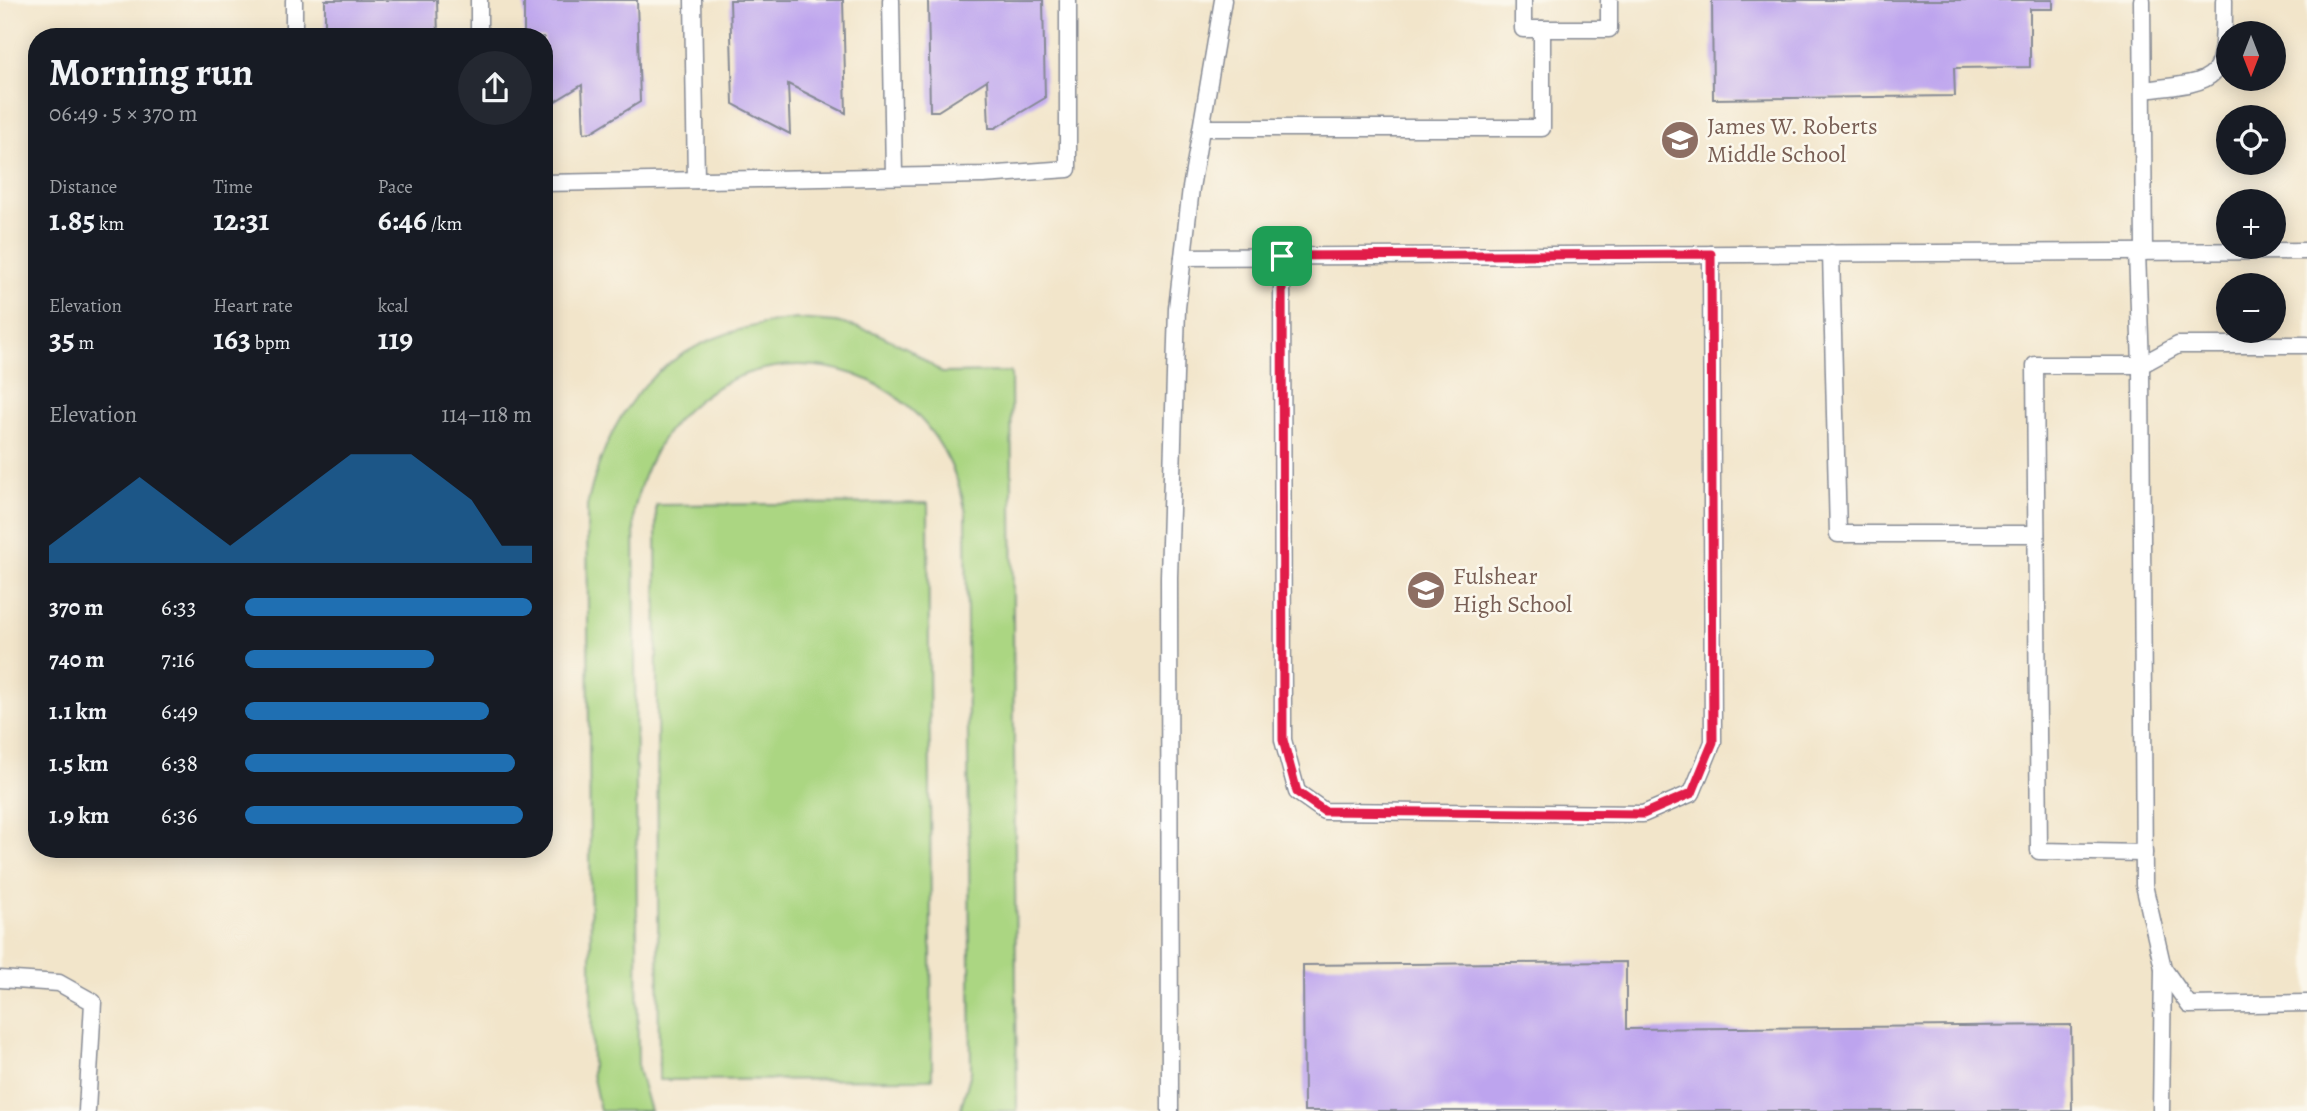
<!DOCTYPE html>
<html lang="en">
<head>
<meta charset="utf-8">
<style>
  body { margin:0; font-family:Alegreya,serif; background:#242831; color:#f1f3f6; height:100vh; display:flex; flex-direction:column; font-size:26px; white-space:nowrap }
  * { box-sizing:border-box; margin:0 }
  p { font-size:23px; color:#9ea1a6 }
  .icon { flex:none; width:38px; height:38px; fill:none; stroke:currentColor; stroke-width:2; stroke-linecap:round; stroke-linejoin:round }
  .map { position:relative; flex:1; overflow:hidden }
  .side { position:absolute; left:28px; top:28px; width:525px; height:830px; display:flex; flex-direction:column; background:#171b24; border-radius:28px; box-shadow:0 4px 18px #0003 }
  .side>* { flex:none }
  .needle { width:46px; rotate:180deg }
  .tools { position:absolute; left:2216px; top:21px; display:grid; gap:14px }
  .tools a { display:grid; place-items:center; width:70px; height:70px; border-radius:50%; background:#171b24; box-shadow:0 4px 18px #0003; font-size:35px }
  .pin { position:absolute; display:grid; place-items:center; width:60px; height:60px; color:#fff; margin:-30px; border-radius:14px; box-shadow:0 4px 10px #0006 }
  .round { display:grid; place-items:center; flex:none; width:74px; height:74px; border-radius:37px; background:#242831 }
  .overview { display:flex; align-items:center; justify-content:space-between; height:119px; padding:0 21px }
  h1 { font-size:38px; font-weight:700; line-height:52px }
  .metrics { display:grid; grid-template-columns:repeat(3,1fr); gap:10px; height:119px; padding:7px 21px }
  .metrics div { display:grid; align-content:center }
  .metrics b { font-size:30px; font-weight:700 }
  .metrics small { font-size:19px; font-weight:400 }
  .metrics p { font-size:19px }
  .chart { height:196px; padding:14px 21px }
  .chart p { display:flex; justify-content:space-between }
  .chart svg { width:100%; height:126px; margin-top:7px; fill:#1f6fb2; opacity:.7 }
  ul { padding:0 21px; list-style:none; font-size:23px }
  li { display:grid; grid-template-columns:112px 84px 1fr; align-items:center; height:52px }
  li i { height:18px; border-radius:9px; background:#1f6fb2 }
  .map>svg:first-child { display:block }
  .green { fill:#abd682; stroke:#638270; stroke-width:2 }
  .building { fill:#bda4ee }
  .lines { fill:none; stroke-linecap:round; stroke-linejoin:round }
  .service-casing { stroke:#868a94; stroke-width:19 }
  .service { stroke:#fff; stroke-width:16 }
  .route-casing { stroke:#fff; stroke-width:14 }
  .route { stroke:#e11d48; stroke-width:9 }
  .labels { text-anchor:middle; stroke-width:5; stroke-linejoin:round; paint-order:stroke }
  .education-label { font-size:24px; fill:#785e54; stroke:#fbf7ec; text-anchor:start }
</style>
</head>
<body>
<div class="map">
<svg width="2307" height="1111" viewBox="0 0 2307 1111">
  <rect width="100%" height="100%" fill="#fbf7ec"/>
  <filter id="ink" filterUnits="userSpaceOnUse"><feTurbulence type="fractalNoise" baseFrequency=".0143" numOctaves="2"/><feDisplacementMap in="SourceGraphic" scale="14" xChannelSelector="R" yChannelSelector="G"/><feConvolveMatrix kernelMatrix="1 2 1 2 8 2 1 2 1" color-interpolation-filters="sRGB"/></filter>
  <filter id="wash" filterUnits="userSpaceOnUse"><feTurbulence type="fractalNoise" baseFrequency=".00686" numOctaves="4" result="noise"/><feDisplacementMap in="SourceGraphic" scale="28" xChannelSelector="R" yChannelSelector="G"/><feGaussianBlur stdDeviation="1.57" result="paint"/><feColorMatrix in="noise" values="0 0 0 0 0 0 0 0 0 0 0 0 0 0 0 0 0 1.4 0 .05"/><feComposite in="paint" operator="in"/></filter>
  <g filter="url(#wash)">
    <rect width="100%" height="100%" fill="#f2e5ca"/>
    <g class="green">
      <path d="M797 319 836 322 874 332 909 349 942 373 1011 372 1017 1111H960L971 1072 966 513C927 317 674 315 634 511L638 1069 650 1111H600L592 1074 587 506C613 389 678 331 797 319Z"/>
      <path d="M928 503 932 1079 659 1080 656 505Z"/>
    </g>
    <g id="blocks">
      <g class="building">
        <path d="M325 0H437L438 37H325Z"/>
        <path d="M524 0H637L640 102 591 132 584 133 582 85 544 108V37H524Z"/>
        <path d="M730 0H843L846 113 788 84 790 134 733 104Z"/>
        <path d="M928 0H1043L1045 98 995 128H989L987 80 938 111H930Z"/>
        <path d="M1712 0H2053V9H2030V67L1954 68 1955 96 1713 99Z"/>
        <path d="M1626 962V1029L2071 1025 2072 1111H1304L1303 965Z"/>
      </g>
    </g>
  </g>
  <g filter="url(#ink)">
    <use href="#blocks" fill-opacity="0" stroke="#868a94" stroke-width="2"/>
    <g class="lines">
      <defs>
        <g id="service">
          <path d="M294 0V37"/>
          <path d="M479 0V37"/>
          <path d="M693 0 696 180"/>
          <path d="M891 0 894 176"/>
          <path d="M1523 0V29H1609V0"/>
          <path d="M2142 0 2144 252"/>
          <path d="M2143 90C2223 81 2224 82 2224 0"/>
          <path d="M1202 128H1542V29"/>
          <path d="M544 183 983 175 1068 169V0"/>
          <path d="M2137 252 2141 365 2144 885 2163 968 2189 1005 2307 1003"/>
          <path d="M1831 253 1838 534H2036"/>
          <path d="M1282 256 1283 740 1297 792 1324 811 1643 814 1692 793 1713 742 1711 254"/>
          <path d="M1183 257 2307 251"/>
          <path d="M2144 853 2039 851 2035 365H2141L2178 345H2307"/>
          <path d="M0 979 59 983 93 1002 87 1111"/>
          <path d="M1170 1111 1169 577 1177 308 1191 188 1223 0"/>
          <path d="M2161 1111 2163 968"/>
        </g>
      </defs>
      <use href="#service" class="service-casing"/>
      <use href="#service" class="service"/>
    </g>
  </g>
  <g class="lines" filter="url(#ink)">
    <defs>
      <path id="route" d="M1711 254 1713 742 1692 793 1643 814 1324 811 1297 792 1283 740 1282 256Z"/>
    </defs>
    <use href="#route" class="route-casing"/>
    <use href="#route" class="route"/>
  </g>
  <defs>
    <symbol id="school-disc" viewBox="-11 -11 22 22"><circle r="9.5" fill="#8d6e63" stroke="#fbf7ec"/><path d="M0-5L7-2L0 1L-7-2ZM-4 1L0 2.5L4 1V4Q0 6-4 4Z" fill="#fff"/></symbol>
  </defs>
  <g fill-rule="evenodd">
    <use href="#school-disc" x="1658" y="118" width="44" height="44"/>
    <use href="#school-disc" x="1404" y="568" width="44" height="44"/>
  </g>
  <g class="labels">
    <g class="education-label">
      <text x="1707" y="134">James W. Roberts<tspan x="1707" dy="28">Middle School</tspan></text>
      <text x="1453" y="584">Fulshear<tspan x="1453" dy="28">High School</tspan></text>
    </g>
  </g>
</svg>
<div class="tools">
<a><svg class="needle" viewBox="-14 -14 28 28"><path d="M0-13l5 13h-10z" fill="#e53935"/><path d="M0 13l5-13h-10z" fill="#9ea1a6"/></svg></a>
<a><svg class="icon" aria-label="locate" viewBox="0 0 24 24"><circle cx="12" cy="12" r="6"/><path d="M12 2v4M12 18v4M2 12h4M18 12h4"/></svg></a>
<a>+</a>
<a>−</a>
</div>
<div class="pin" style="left:1282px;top:256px;background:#1e9e55"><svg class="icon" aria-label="arrive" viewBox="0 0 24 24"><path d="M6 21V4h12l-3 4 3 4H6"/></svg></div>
<section class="side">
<div class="overview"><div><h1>Morning run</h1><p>06:49 · 5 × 370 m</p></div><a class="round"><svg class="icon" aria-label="share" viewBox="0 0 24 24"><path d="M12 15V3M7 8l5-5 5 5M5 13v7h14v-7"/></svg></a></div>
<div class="metrics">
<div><p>Distance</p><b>1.85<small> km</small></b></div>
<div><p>Time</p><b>12:31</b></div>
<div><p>Pace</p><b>6:46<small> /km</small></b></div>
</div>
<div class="metrics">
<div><p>Elevation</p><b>35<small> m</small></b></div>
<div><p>Heart rate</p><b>163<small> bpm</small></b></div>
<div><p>kcal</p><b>119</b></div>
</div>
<div class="chart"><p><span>Elevation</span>114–118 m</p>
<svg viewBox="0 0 160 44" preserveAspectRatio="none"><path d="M0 44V38L10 30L20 22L30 14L40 22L50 30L60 38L70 30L80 22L90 14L100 6L110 6L120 6L130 14L140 22L150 38L160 38V44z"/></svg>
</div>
<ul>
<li><b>370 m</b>6:33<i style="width:100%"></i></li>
<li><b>740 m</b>7:16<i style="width:66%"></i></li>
<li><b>1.1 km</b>6:49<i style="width:85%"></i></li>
<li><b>1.5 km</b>6:38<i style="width:94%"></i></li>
<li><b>1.9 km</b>6:36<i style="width:97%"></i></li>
</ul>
</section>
</div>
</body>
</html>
